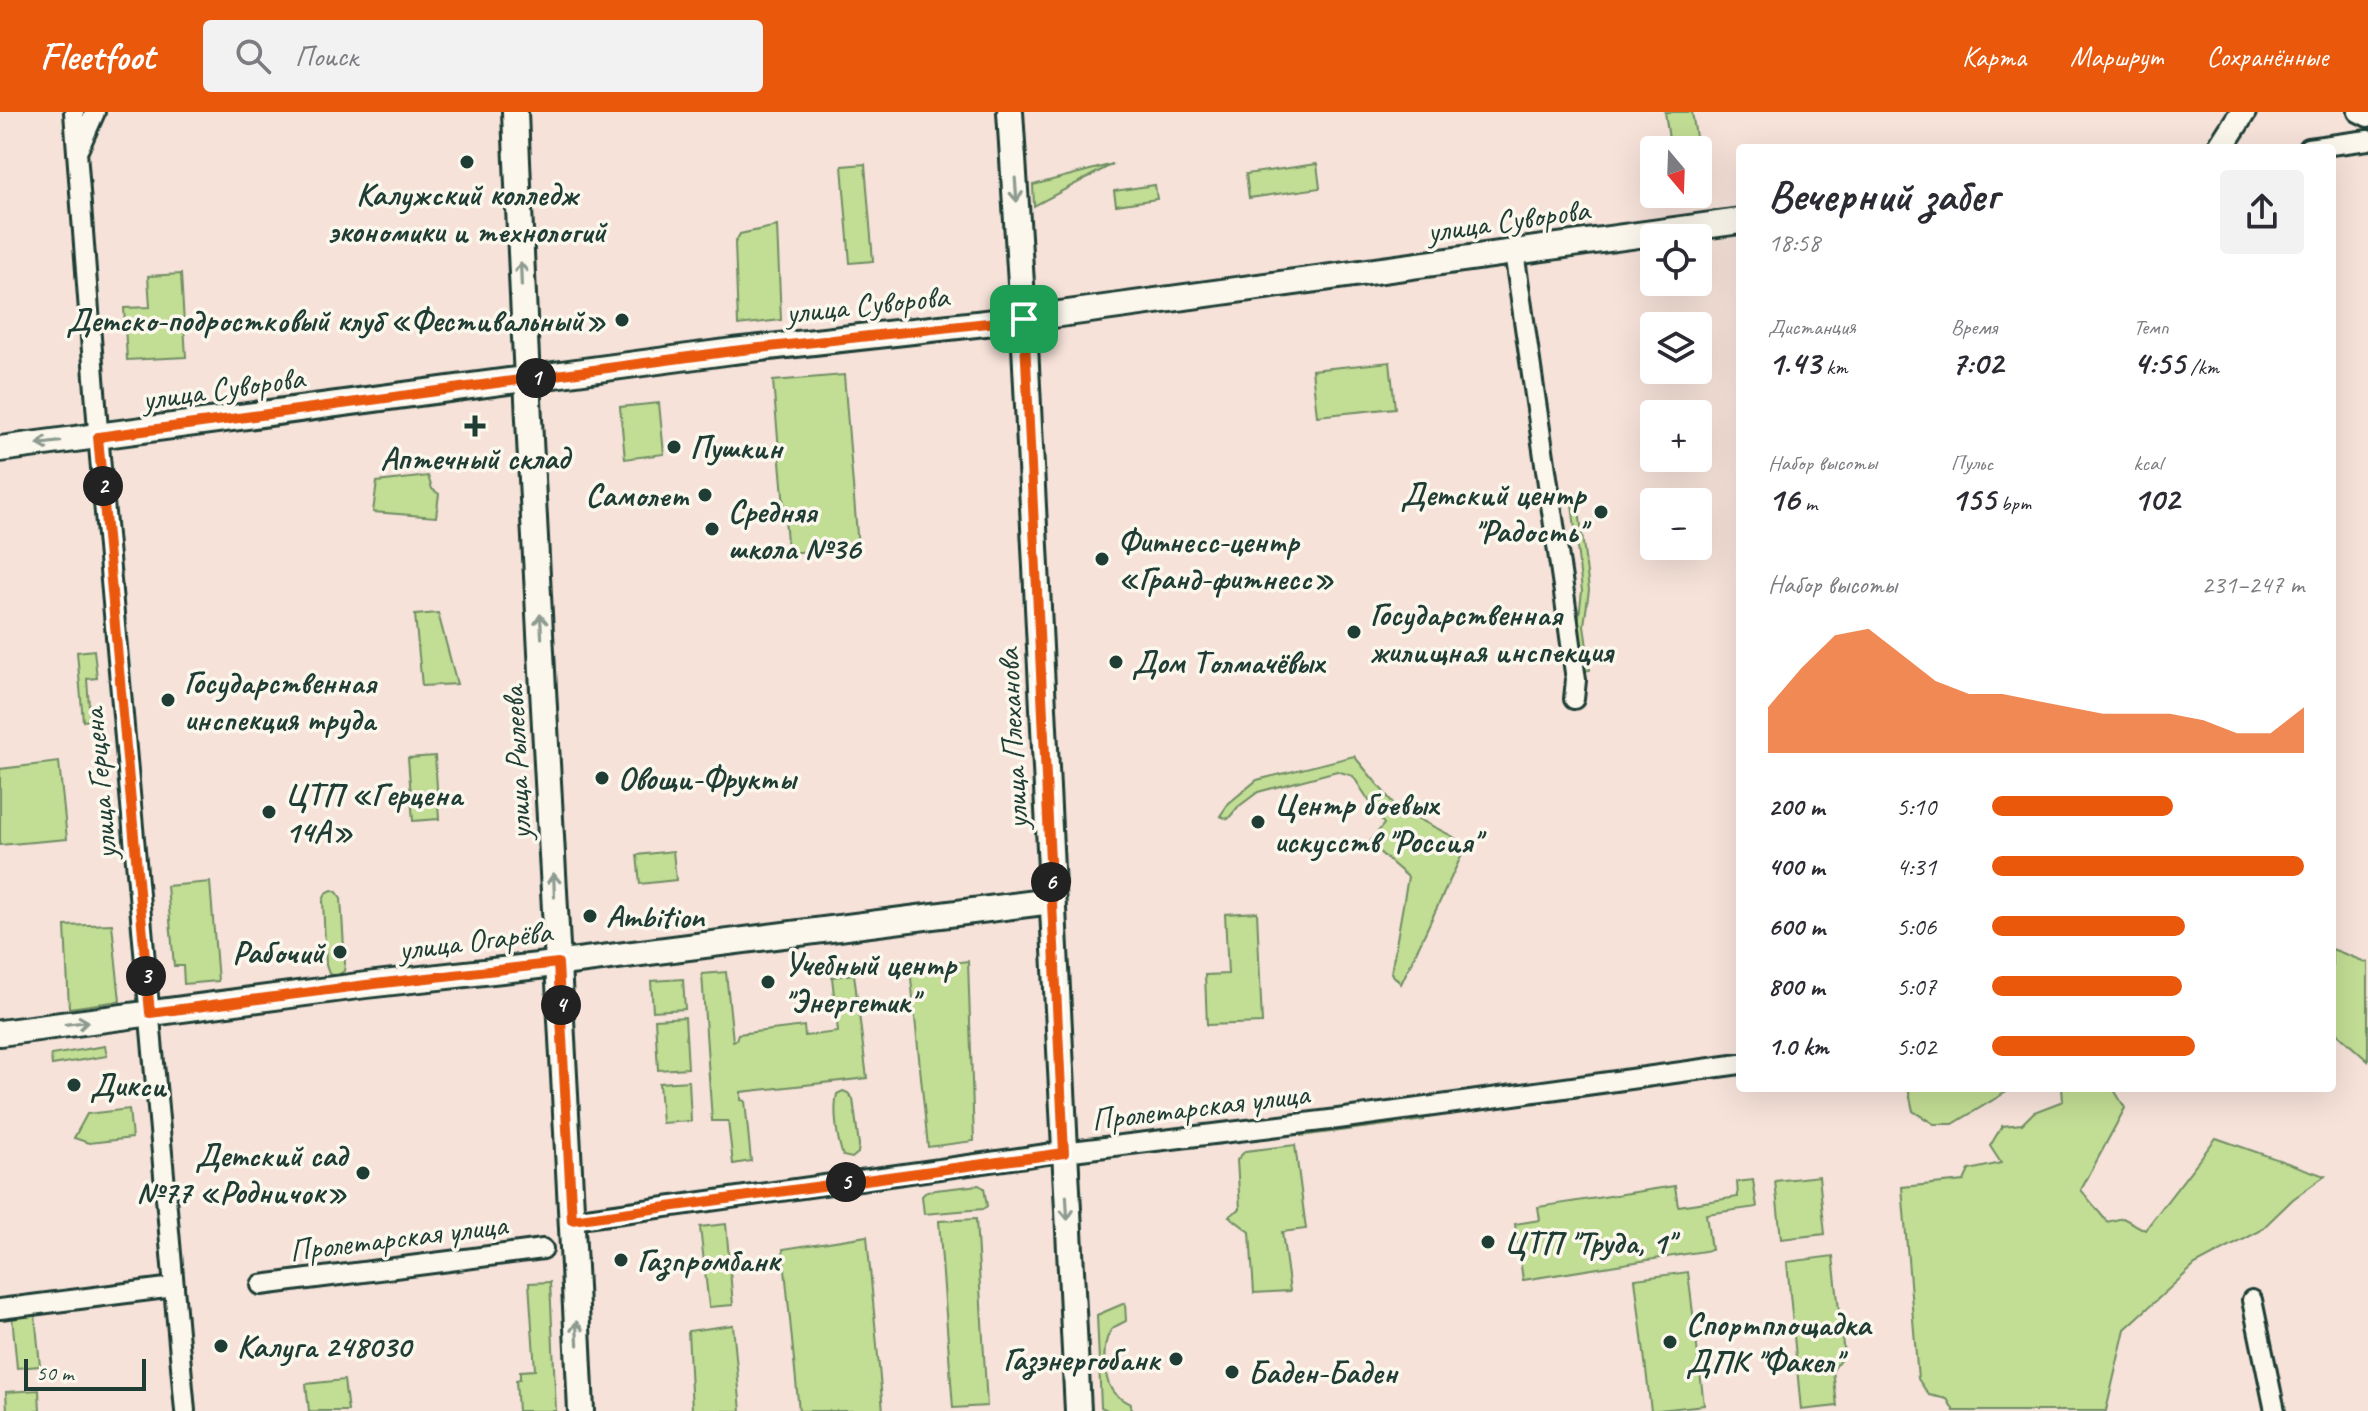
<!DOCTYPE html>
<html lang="ru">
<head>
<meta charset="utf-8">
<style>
  body { margin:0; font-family:Caveat,sans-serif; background:#f2f2f3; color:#2b2b33; height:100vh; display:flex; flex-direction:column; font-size:30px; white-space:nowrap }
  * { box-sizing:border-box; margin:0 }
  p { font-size:26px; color:#7c7c81 }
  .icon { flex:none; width:44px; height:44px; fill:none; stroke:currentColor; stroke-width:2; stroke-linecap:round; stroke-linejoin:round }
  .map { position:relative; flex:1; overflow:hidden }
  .details { position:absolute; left:1736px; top:32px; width:600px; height:948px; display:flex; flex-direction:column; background:#fff; border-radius:8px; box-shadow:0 8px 32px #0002 }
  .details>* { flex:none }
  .needle { width:52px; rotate:161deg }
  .buttons { position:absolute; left:1640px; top:24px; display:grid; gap:16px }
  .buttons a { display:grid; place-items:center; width:72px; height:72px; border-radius:8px; background:#fff; box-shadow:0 8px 32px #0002; font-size:40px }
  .scale { position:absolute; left:24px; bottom:20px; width:122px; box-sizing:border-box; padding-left:8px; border:4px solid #1f3d34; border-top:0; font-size:22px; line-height:28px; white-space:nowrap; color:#1f3d34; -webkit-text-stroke:6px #fbf7ec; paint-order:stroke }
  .pin { position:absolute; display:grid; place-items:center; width:68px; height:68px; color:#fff; margin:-34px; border-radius:16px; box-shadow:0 4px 12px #0006 }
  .km { position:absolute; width:40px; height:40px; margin:-20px; border-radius:50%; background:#222; color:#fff; font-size:22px; line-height:40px; text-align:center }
  .round { display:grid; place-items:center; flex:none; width:84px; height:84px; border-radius:8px; background:#f2f2f3 }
  .head { display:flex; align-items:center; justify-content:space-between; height:136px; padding:0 32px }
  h1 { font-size:44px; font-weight:600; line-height:60px }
  .figures { display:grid; grid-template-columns:repeat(3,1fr); gap:12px; height:136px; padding:8px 32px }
  .figures div { display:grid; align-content:center }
  .figures b { font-size:34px; font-weight:600 }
  .figures small { font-size:22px; font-weight:400 }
  .figures p { font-size:22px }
  .chart { height:224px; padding:16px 32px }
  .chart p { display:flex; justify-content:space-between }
  .chart svg { width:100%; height:144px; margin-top:8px; fill:#ea580c; opacity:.7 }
  ul { padding:0 32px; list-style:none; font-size:26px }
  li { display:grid; grid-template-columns:128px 96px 1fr; align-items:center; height:60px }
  li i { height:20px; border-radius:10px; background:#ea580c }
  header { display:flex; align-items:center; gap:48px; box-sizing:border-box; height:112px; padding:0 40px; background:#ea580c; color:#fff }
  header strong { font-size:38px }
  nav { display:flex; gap:44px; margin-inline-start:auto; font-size:28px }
  .search { width:560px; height:72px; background:#f2f2f3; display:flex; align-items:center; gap:20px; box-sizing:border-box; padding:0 28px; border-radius:8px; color:#7c7c81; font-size:30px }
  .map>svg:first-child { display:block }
  .green { fill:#c2dd94; stroke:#708d64; stroke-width:2 }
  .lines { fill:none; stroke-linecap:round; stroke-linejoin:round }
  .street-casing { stroke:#1f3d34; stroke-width:24 }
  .secondary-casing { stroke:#1f3d34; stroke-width:30 }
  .street { stroke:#fbf7ec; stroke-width:18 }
  .secondary { stroke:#fbf7ec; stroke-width:24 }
  .oneway { stroke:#8d9a90 }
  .route-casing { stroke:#fff; stroke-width:16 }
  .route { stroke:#ea580c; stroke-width:10 }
  .poi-dot { fill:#1f3d34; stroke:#fbf7ec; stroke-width:3 }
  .labels { text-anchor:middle; stroke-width:7; stroke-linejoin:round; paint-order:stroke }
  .poi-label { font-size:32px; font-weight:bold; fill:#1f3d34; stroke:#fbf7ec; text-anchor:start }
  .street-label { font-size:32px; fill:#1f3d34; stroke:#fbf7ec }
</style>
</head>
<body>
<header>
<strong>Fleetfoot</strong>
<div class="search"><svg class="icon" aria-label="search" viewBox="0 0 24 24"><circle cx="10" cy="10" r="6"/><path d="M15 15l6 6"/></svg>Поиск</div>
<nav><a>Карта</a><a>Маршрут</a><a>Сохранённые</a></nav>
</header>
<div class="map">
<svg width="2368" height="1299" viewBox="0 0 2368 1299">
  <rect width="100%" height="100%" fill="#f6e2d9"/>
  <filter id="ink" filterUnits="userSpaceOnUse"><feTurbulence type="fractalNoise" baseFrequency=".0125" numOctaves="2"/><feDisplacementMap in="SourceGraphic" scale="16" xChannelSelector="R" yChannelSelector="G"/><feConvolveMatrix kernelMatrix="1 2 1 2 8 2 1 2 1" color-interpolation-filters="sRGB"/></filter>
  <g filter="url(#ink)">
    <g class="green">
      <path d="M1665 0H1692L1697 31 1670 34Z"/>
      <path d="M865 52 873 149 850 151 842 54Z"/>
      <path d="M1113 52 1034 94 1033 73Z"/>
      <path d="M1317 52 1320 76 1249 86 1246 62Z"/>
      <path d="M1155 73 1157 87 1116 93 1114 79Z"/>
      <path d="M777 114 781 208 738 213 735 131 740 122Z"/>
      <path d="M181 162 186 245 127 248 124 196 150 195 148 164Z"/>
      <path d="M1390 250 1395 296 1317 304 1312 258Z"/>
      <path d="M844 263 858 435 788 441 773 269Z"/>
      <path d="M659 291 664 342 625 347 620 295Z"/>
      <path d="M428 364 432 377 439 382 436 405 373 400 377 370Z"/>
      <path d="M1571 382H1577L1589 478 1584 513 1590 558 1583 559 1578 513 1582 479Z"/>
      <path d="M438 501 457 572 422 574 415 503Z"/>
      <path d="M94 538 97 566 87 567 90 608 83 609 77 540Z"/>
      <path d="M435 644 439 707 413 709 408 646Z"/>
      <path d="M1354 644 1397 696 1452 724 1466 734 1401 872 1391 861 1408 765 1369 731 1384 712 1353 664 1337 659 1258 680 1238 695 1228 707 1220 704 1229 691 1257 668Z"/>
      <path d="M59 650 67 727 0 733V657Z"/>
      <path d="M673 739 676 768 640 772 637 743Z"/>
      <path d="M210 770 218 869 184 872 183 854H174L167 774Z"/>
      <path d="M332 778 337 780 341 786 345 852 344 859 337 864 329 862 326 853 323 789 326 781Z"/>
      <path d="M1257 800 1262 911 1207 913 1205 863 1228 862 1225 802Z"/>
      <path d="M112 812 120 889 69 896 65 814Z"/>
      <path d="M2332 837 2368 851V949L2332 917Z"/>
      <path d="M968 849 974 1029 928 1035 910 856Z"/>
      <path d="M726 860 733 929 736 928 738 922 804 914 805 924 838 920 832 865 854 862 867 966 741 980V988L745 989 751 1049 733 1052 728 1009H712L702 862Z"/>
      <path d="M683 867 685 897 653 899 651 869Z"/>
      <path d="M685 905 688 956 658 958 655 907Z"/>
      <path d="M105 934 107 944 52 953 51 943Z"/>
      <path d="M689 969 691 1009 662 1011 659 971Z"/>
      <path d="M1908 976H2013L1953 1012H1934L1913 999Z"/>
      <path d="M2062 976H2113L2125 996 2081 1078 2107 1110 2123 1106 2145 1118 2216 1026 2325 1064 2293 1087 2260 1119 2195 1153 2125 1217 2106 1299H1954L1947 1287 1929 1283 1918 1267 1902 1075 1964 1069 1969 1058 2001 1051 1990 1034 2002 1014 2022 1012 2034 1000 2063 989Z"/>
      <path d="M843 979 848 981 853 987 859 1033 858 1041 852 1046 843 1044C837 1027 833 999 837 982Z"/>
      <path d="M129 997 132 1026 89 1031 74 1026 87 1002Z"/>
      <path d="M1413 1004 1425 1008 1301 1024 1300 1020Z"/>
      <path d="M1295 1033 1306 1117 1282 1120 1290 1179 1254 1181 1250 1120 1229 1104 1240 1097 1237 1048 1245 1039Z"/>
      <path d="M1819 1064 1825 1122 1781 1127 1775 1069Z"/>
      <path d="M1753 1068 1757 1095 1706 1102 1711 1138 1523 1168 1515 1112 1540 1108 1538 1095 1675 1074 1678 1094 1738 1085 1737 1070Z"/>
      <path d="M979 1073 984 1076 987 1094 983 1097 924 1102 922 1084 927 1079Z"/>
      <path d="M976 1107 987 1294 953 1296 939 1109Z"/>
      <path d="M726 1112 733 1193 709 1195 700 1115Z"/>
      <path d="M867 1124 883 1299H799L783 1137Z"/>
      <path d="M1833 1144 1844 1243 1833 1258 1837 1294 1801 1298 1787 1150Z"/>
      <path d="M1688 1160 1704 1293 1651 1299 1635 1167Z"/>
      <path d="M550 1170 556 1299H518L516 1268 520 1267V1259L535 1258 529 1171Z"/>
      <path d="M1125 1191 1126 1209C1124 1210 1116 1214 1114 1215 1100 1227 1102 1269 1115 1282 1119 1286 1126 1289 1131 1292V1299H1109L1101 1295 1097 1203Z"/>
      <path d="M35 1202 40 1254 17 1256 12 1204Z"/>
      <path d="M733 1213 741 1299H692L688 1219Z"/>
      <path d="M344 1268 348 1299H309L306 1272Z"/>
      <path d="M39 1278 40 1299H7L6 1280Z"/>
    </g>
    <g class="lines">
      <defs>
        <g id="street">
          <path d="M74 0 100 345 185 1299"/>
          <path d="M2358 0 2368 5"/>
          <path d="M79 36 95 0"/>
          <path d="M2308 36 2368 28"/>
          <path d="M1514 140 1564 481 1576 568 1574 587"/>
          <path d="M572 1108 1047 1042 1338 1007 1740 952"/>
          <path d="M261 1173 543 1137"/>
          <path d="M2252 1188 2275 1299"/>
          <path d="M0 1197 174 1175"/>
        </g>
        <g id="secondary">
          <path d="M515 0C532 433 561 866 581 1299"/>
          <path d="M1010 0 1025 234 1078 1299"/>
          <path d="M2220 36 2243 0"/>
          <path d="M0 337 733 239 1031 206 1740 109"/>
          <path d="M0 921 366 873 538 854 1052 789"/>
        </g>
      </defs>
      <use href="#street" class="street-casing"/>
      <use href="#secondary" class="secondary-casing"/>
      <use href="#street" class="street"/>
      <use href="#secondary" class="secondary"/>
    </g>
    <defs><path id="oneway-shaft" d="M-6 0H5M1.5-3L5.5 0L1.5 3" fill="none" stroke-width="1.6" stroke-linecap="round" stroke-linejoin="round" transform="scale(2)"/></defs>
    <g class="oneway">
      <use href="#oneway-shaft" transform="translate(1016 78) rotate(86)"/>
      <use href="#oneway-shaft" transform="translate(521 162) rotate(-92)"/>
      <use href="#oneway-shaft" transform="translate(49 331) rotate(173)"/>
      <use href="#oneway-shaft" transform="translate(541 514) rotate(-93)"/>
      <use href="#oneway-shaft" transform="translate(554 773) rotate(-92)"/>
      <use href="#oneway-shaft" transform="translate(77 911) rotate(-7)"/>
      <use href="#oneway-shaft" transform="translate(1067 1096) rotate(87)"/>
      <use href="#oneway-shaft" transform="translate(577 1221) rotate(-93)"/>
    </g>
  </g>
  <g class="lines" filter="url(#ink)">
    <defs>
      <path id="route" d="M1024 207 1064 1041 572 1108 558 851 366 873 150 901 98 325 733 239Z"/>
    </defs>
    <use href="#route" class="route-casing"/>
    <use href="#route" class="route"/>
  </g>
  <g class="poi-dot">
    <circle cx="467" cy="50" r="8"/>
    <circle cx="622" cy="208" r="8"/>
    <path d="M471 302h8v8h8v8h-8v8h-8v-8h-8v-8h8z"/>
    <circle cx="674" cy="335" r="8"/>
    <circle cx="705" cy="383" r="8"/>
    <circle cx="1601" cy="400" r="8"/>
    <circle cx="712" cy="417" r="8"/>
    <circle cx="1102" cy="447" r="8"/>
    <circle cx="1354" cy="520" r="8"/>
    <circle cx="1116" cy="550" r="8"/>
    <circle cx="168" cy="588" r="8"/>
    <circle cx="602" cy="666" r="8"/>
    <circle cx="269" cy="700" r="8"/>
    <circle cx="1258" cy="710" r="8"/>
    <circle cx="590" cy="804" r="8"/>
    <circle cx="340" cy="840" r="8"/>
    <circle cx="768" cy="870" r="8"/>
    <circle cx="74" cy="973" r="8"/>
    <circle cx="363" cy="1061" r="8"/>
    <circle cx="1488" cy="1130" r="8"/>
    <circle cx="621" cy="1148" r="8"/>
    <circle cx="1670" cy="1230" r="8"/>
    <circle cx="221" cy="1234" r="8"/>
    <circle cx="1176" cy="1247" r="8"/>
    <circle cx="1232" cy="1260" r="8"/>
  </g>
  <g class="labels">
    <g class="poi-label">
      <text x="467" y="93" text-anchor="middle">Калужский колледж<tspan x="467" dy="37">экономики и технологий</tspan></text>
      <text x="606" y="219" text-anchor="end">Детско-подростковый клуб «Фестивальный»</text>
      <text x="690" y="346">Пушкин</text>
      <text x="475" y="357" text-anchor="middle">Аптечный склад</text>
      <text x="1585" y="393" text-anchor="end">Детский центр<tspan x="1585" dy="37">"Радость"</tspan></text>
      <text x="689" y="394" text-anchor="end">Самолет</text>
      <text x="728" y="410">Средняя<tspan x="728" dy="37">школа №36</tspan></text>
      <text x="1118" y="440">Фитнесс-центр<tspan x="1118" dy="37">«Гранд-фитнесс»</tspan></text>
      <text x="1370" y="513">Государственная<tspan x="1370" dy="37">жилищная инспекция</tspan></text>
      <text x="1132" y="561">Дом Толмачёвых</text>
      <text x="184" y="581">Государственная<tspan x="184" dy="37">инспекция труда</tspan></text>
      <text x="618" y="677">Овощи-Фрукты</text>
      <text x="285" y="693">ЦТП «Герцена<tspan x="285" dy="37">14А»</tspan></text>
      <text x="1274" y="703">Центр боевых<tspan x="1274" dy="37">искусств "Россия"</tspan></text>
      <text x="606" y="815">Ambition</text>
      <text x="324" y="851" text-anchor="end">Рабочий</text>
      <text x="784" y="863">Учебный центр<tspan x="784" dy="37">"Энергетик"</tspan></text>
      <text x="90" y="984">Дикси</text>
      <text x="347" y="1054" text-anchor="end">Детский сад<tspan x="347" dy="37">№77 «Родничок»</tspan></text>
      <text x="1504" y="1141">ЦТП "Труда, 1"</text>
      <text x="637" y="1159">Газпромбанк</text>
      <text x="1686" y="1223">Спортплощадка<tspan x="1686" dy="37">ДПК "Факел"</tspan></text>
      <text x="237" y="1245">Калуга 248030</text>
      <text x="1160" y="1258" text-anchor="end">Газэнергобанк</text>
      <text x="1248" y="1271">Баден-Баден</text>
    </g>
    <g class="street-label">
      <text transform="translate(1508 108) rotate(-8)" y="11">улица Суворова</text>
      <text transform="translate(867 192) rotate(-6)" y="11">улица Суворова</text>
      <text transform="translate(223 276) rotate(-8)" y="11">улица Суворова</text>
      <text transform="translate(1012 627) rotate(-93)" y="11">улица Плеханова</text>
      <text transform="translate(516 651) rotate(-93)" y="11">улица Рылеева</text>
      <text transform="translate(99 672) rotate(-95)" y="11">улица Герцена</text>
      <text transform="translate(475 828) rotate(-7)" y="11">улица Огарёва</text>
      <text transform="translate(1200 994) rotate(-7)" y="11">Пролетарская улица</text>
      <text transform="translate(398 1125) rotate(-7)" y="11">Пролетарская улица</text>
    </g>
  </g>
</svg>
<div class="buttons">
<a><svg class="needle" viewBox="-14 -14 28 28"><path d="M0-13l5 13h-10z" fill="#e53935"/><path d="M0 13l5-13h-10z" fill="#7c7c81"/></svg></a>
<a><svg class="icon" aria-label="locate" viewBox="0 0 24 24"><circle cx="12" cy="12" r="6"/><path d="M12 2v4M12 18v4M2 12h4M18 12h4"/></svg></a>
<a><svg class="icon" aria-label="layers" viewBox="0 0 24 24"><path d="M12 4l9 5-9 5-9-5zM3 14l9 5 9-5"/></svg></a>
<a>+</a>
<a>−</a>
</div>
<div class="scale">50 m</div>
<div class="pin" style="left:1024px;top:207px;background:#1e9e55"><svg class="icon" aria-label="arrive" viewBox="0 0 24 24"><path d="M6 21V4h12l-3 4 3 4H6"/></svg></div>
<b class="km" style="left:536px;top:266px">1</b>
<b class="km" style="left:103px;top:374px">2</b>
<b class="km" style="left:146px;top:864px">3</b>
<b class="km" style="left:561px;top:893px">4</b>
<b class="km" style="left:846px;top:1070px">5</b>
<b class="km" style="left:1051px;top:770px">6</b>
<section class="details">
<div class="head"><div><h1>Вечерний забег</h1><p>18:58</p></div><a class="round"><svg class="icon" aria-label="share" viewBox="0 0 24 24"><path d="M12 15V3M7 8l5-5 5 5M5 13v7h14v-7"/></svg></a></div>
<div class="figures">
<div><p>Дистанция</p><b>1.43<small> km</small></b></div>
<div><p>Время</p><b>7:02</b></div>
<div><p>Темп</p><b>4:55<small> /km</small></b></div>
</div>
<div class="figures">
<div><p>Набор высоты</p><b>16<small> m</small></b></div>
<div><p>Пульс</p><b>155<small> bpm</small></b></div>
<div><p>kcal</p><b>102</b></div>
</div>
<div class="chart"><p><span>Набор высоты</span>231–247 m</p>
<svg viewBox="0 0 160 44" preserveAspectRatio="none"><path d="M0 44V30L10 18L20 8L30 6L40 14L50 22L60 26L70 26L80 28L90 30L100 32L110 32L120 32L130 34L140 38L150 38L160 30V44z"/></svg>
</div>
<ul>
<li><b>200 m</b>5:10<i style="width:58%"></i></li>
<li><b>400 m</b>4:31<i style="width:100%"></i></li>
<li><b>600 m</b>5:06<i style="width:62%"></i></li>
<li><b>800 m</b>5:07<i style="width:61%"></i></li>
<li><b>1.0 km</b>5:02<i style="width:65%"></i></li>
</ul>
</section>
</div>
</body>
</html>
